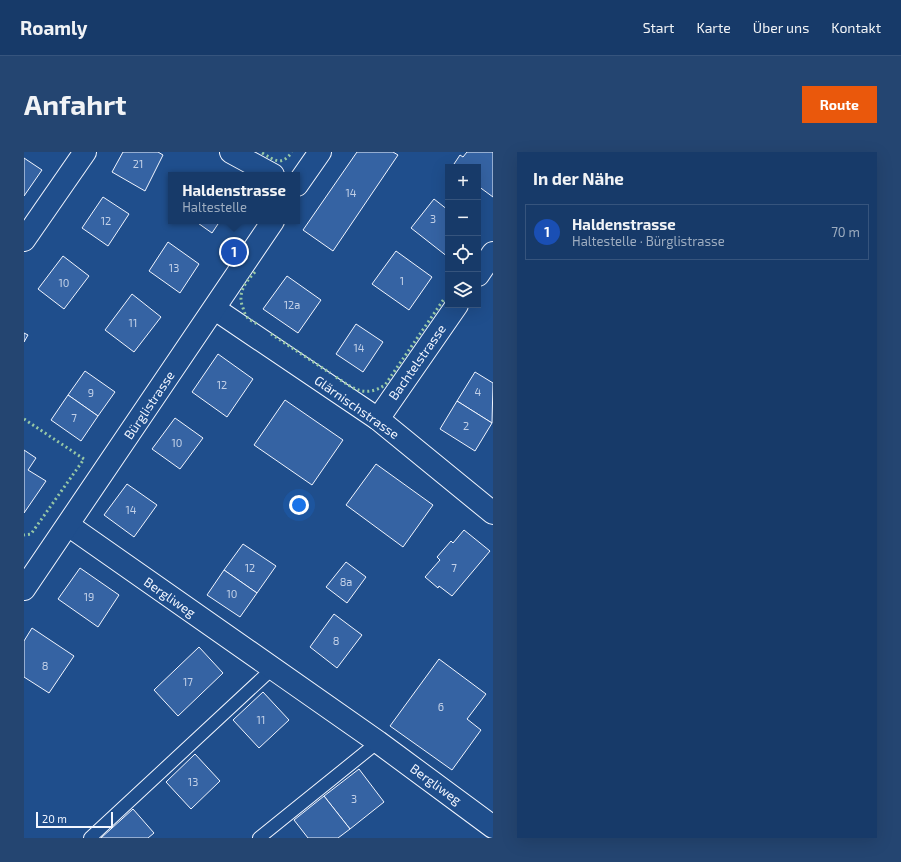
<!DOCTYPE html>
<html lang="de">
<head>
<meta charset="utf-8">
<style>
	body { margin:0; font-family:"Exo 2",sans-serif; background:#244571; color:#f1f3f6 }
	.controls { position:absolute; right:12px; top:12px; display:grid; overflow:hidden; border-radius:0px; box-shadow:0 4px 16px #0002 }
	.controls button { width:36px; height:36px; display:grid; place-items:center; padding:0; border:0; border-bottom:1px solid #36547d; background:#173a69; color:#f1f3f6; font:20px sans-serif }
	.scale { position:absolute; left:12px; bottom:10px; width:77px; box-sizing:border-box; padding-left:4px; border:2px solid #f2f6ff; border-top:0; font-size:11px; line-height:14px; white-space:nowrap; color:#f2f6ff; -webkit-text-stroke:3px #1f4e8c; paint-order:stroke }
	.you { position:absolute; left:275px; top:353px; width:14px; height:14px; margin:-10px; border:3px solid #fff; border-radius:50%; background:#1a73e8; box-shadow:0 0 0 6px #1a73e833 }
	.badge { display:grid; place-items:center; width:26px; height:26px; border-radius:50%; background:#ea580c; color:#fff; font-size:13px; font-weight:700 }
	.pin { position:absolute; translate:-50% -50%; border:2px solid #fff; box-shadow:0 1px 4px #0006 }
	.popup { position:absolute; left:144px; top:20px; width:132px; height:52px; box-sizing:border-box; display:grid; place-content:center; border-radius:0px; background:#173a69; filter:drop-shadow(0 1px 3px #0005); font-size:13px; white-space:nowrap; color:#9eadc0 }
	.popup b { font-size:15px; color:#f1f3f6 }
	.popup::after { content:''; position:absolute; left:50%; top:100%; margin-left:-8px; border:8px solid transparent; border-top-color:#173a69 }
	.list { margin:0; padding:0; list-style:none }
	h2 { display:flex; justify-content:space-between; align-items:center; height:52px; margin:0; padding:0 16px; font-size:17px }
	h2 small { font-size:13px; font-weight:400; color:#9eadc0 }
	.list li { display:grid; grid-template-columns:26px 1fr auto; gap:12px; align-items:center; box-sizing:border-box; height:56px; margin:0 8px 8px; padding:0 8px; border:1px solid #36547d; border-radius:0px }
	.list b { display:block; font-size:15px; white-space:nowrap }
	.list p { margin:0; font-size:13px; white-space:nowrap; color:#9eadc0 }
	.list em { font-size:13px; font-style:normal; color:#9eadc0 }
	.icon { flex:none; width:22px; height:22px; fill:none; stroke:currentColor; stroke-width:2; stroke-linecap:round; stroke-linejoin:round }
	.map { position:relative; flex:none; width:469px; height:686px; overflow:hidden; border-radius:0px }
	header { display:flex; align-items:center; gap:24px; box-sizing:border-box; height:56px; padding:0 20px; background:#173a69; border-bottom:1px solid #36547d }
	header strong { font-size:19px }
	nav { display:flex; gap:22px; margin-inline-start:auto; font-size:14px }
	.intro { display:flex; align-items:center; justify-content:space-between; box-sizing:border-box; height:96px; padding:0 24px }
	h1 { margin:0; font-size:28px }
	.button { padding:10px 18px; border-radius:0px; background:#ea580c; color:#fff; font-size:14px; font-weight:700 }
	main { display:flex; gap:24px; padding:0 24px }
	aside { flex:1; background:#173a69; border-radius:0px; box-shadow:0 4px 16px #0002 }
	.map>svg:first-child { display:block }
</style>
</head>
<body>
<header>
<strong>Roamly</strong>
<nav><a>Start</a><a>Karte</a><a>Über uns</a><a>Kontakt</a></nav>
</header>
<div class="intro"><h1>Anfahrt</h1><a class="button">Route</a></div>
<main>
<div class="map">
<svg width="469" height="686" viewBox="0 0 469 686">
	<rect width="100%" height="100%" fill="#1f4e8c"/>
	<g fill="#3563a3" stroke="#f2f6ff">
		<path d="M 99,0 L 134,0 L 139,3 L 121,39 L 88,20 Z"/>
		<path d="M 333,0 L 369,0 L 374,3 L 309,99 L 279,78 Z"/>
		<path d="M 443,0 L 469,0 L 469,45 L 454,34 L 454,15 L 428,15 L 436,3 L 439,5 Z"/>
		<path d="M 0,6 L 18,18 L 0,44 Z"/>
		<path d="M 79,45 L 105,62 L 84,94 L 58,76 Z"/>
		<path d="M 410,47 L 424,58 L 424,105 L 387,76 Z"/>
		<path d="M 171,69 L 196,69 L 188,81 Z"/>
		<path d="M 144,90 L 175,112 L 156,141 L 125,119 Z"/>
		<path d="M 372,99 L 408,125 L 385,158 L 348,132 Z"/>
		<path d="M 39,104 L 65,124 L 40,157 L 14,137 Z"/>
		<path d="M 263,124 L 297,148 L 274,181 L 239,157 Z"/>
		<path d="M 108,142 L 137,165 L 110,200 L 81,178 Z"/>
		<path d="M 332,172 L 359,190 L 339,220 L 312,202 Z"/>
		<path d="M 0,181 L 4,183 L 0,190 Z"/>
		<path d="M 194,202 L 229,227 L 203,265 L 168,240 Z"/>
		<path d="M 61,219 L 91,240 L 74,264 L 44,243 Z"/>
		<path d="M 451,220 L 469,231 L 468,271 L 433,249 Z"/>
		<path d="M 44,243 L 74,264 L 57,289 L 27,268 Z"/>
		<path d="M 261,248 L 319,288 L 288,333 L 230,293 Z"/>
		<path d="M 433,249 L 468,271 L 451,299 L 416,277 Z"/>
		<path d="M 151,266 L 179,286 L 156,317 L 128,297 Z"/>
		<path d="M 0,298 L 12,306 L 4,318 L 22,329 L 0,361 Z"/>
		<path d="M 352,312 L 409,353 L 379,395 L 322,353 Z"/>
		<path d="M 103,332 L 133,353 L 110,385 L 80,363 Z"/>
		<path d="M 440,378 L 466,399 L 428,444 L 415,434 L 414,436 L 401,425 L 416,408 L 413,405 L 427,389 L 429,391 Z"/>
		<path d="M 219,392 L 252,414 L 233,441 L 200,418 Z"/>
		<path d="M 322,410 L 342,425 L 323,451 L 302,435 Z"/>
		<path d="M 56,416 L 95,443 L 74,475 L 34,447 Z"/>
		<path d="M 200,418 L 233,441 L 216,465 L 183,443 Z"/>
		<path d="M 310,462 L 338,483 L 313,516 L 286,495 Z"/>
		<path d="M 8,476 L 50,504 L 25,541 L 0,525 L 0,489 Z"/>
		<path d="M 175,495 L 199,521 L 154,564 L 130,538 Z"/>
		<path d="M 415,507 L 462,542 L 443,567 L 457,578 L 428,618 L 366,574 Z"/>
		<path d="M 239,540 L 265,568 L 235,596 L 209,568 Z"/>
		<path d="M 171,602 L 196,629 L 167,657 L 142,630 Z"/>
		<path d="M 335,617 L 360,650 L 326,677 L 300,644 Z"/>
		<path d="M 300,644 L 326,677 L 314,686 L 284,686 L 270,668 Z"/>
		<path d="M 109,657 L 130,681 L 124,686 L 77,686 Z"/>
	</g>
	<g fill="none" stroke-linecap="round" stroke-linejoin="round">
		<g stroke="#f2f6ff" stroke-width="14">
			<g id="service">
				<path d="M 66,686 L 248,517"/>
				<path d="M 235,686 L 354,590"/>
			</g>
		</g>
		<g stroke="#f2f6ff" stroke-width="24">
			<g id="minor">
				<path d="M 207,0 L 249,23"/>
				<path d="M 273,33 L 296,0"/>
				<path d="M 0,88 L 61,0"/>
				<path d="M 454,123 L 469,101"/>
				<path d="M 191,157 L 354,267 L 469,361"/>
				<path d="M 354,267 L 433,153"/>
				<path d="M 44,373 L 354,590 L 469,675"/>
				<path d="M 0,437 C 82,314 167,192 249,69"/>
			</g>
		</g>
		<use href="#service" stroke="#1f4e8c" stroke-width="12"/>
		<use href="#minor" stroke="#1f4e8c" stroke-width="22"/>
		<g stroke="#97c8a6" stroke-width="3" stroke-dasharray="2 3" stroke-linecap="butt">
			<path d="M 238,1 C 251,8 257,15 268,0"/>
			<path d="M 231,120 C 221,131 213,141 219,156 C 220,159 221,163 223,165 C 225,168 230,170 233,172"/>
			<path d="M 247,182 L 306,221"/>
			<path d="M 312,225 C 330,237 341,246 361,233 L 420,147"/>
			<path d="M 0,267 L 60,307 L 7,382 L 0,383"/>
		</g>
	</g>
	<g text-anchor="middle" stroke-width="3" stroke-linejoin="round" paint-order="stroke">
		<g font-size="11" fill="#c3d1e8">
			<text x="114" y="16">21</text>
			<text x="327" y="45">14</text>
			<text x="409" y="71">3</text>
			<text x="82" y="73">12</text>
			<text x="150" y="120">13</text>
			<text x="378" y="133">1</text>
			<text x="40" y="135">10</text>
			<text x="268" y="157">12a</text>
			<text x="109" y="175">11</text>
			<text x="335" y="200">14</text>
			<text x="198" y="237">12</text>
			<text x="454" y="244">4</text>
			<text x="67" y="245">9</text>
			<text x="50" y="270">7</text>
			<text x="442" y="278">2</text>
			<text x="153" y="295">10</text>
			<text x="107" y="362">14</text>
			<text x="226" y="420">12</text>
			<text x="430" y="420">7</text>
			<text x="322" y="434">8a</text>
			<text x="208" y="446">10</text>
			<text x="65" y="449">19</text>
			<text x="312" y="493">8</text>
			<text x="21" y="518">8</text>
			<text x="164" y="534">17</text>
			<text x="417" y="559">6</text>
			<text x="237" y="572">11</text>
			<text x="169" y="634">13</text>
			<text x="330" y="651">3</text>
		</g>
		<g font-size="13" fill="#f2f6ff" stroke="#1f4e8c">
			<text transform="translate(393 210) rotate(-55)" y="5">Bachtelstrasse</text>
			<text transform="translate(125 253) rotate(-56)" y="5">Bürglistrasse</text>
			<text transform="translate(333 255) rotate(35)" y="5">Glärnischstrasse</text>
			<text transform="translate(146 445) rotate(35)" y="5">Bergliweg</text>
			<text transform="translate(412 632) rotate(36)" y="5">Bergliweg</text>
		</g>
	</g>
</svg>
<div class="controls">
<button>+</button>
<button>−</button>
<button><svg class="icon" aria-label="locate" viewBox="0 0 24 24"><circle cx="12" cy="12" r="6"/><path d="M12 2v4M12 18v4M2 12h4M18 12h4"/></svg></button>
<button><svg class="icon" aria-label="layers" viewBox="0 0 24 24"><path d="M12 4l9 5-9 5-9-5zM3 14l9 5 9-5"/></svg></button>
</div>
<div class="scale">20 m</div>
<div class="you"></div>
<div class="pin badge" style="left:210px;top:100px;background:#1a4fb4">1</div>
<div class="popup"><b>Haldenstrasse</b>Haltestelle</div>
</div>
<aside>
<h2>In der Nähe<small></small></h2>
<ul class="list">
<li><span class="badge" style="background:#1a4fb4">1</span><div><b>Haldenstrasse</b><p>Haltestelle · Bürglistrasse</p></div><em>70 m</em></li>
</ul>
</aside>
</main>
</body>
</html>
